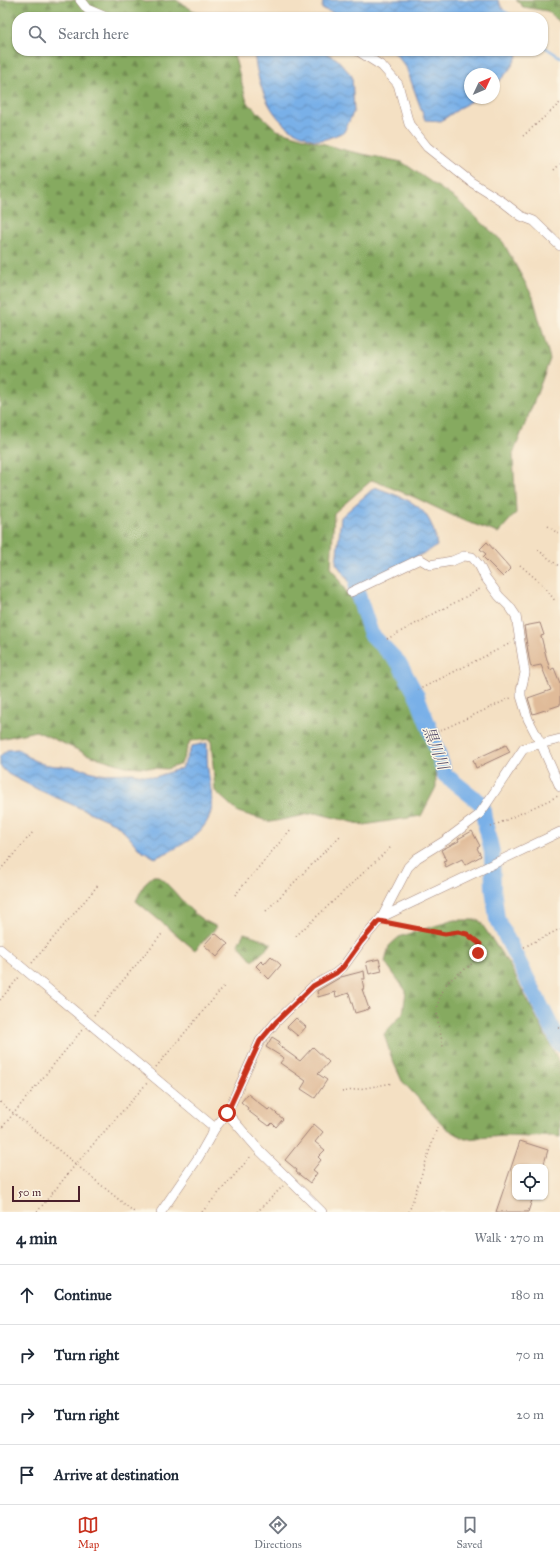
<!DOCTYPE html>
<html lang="en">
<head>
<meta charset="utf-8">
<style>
	body { margin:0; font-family:"IM FELL Great Primer","Noto Serif JP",serif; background:#f2f2f3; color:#1f2937 }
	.controls { position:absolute; right:12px; bottom:12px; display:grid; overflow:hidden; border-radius:8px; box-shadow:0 1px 3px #0004 }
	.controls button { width:36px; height:36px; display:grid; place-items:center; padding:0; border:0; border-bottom:1px solid #e0e1e3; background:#fff; color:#1f2937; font:20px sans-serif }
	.compass { position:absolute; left:464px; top:68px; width:36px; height:36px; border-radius:50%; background:#fff; box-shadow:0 1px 3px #0004; rotate:46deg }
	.scale { position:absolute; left:12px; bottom:10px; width:68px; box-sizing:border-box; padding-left:4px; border:2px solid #4a1f2b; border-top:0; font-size:11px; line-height:14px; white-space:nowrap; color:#4a1f2b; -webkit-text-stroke:3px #fcf5e5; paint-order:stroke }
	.stop { position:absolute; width:12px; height:12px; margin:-9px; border:3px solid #c8321e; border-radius:50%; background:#fff }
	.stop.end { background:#c8321e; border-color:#fff; box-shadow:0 1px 4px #0008 }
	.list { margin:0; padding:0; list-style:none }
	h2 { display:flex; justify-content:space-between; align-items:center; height:52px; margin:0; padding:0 16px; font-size:17px }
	h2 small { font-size:13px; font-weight:400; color:#747a83 }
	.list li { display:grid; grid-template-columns:26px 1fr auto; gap:12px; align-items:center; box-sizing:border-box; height:60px; padding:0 16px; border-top:1px solid #e0e1e3 }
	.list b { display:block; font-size:15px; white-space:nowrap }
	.list em { font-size:13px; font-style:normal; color:#747a83 }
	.icon { flex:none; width:22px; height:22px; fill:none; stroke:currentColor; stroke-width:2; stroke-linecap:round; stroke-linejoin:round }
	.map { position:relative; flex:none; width:560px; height:1212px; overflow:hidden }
	.search { position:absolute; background:#fff; box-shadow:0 1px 3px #0004; left:12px; right:12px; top:12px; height:44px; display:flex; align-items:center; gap:10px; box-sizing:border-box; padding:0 14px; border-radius:16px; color:#747a83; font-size:15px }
	.sheet { height:292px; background:#fff }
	nav { display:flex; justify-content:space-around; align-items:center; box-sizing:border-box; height:56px; border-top:1px solid #e0e1e3; background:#fff; font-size:11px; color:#747a83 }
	nav a { display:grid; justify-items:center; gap:2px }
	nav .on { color:#c8321e }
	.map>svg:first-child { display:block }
</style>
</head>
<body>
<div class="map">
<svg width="560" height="1212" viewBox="0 0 560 1212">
	<defs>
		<pattern id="forest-firs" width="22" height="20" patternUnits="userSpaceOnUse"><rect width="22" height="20" fill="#86aa60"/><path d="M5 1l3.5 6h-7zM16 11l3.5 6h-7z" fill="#708a4f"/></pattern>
		<pattern id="water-waves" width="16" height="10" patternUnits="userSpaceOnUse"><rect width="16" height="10" fill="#79b0e8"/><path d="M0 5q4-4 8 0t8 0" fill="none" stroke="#658fbc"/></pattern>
	</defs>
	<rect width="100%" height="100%" fill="#fcf5e5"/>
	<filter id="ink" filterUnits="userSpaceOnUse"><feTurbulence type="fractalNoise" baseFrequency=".025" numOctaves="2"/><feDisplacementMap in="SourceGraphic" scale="8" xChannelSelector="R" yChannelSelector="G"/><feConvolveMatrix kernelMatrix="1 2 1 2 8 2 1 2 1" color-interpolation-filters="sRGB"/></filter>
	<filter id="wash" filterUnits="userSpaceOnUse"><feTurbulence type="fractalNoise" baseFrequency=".012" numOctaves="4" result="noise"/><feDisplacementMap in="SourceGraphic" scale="16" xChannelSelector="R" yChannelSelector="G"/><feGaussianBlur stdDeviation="0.9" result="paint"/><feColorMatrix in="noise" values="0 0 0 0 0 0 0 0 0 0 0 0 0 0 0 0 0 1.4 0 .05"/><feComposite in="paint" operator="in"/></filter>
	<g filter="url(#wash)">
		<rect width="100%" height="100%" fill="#f4e0c3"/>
		<g fill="url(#forest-firs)" stroke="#686446">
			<path d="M 0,0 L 139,0 L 146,2 L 176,0 L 204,17 L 17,17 L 17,51 L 233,51 L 247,102 L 277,130 L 348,151 L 402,162 L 457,200 L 503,242 L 533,297 L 550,359 L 535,399 L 513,454 L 516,513 L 498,533 L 462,520 L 414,497 L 372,480 L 334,513 L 331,567 L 353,603 L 364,635 L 392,661 L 415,707 L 435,752 L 436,787 L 421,816 L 364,825 L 315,813 L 271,822 L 238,812 L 215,791 L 211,739 L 190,741 L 181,764 L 167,769 L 125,766 L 89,755 L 36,731 L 0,739 Z"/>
			<path d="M 516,0 L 560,0 L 560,22 L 547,11 L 523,7 Z"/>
			<path d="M 153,876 L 158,876 C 175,889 185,908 203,920 C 207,922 212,924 217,927 L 195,950 L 136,901 L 145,883 Z"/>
			<path d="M 454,920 L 479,920 L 510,966 L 560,1063 L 560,1137 L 552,1136 L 530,1137 L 504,1136 L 465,1139 L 446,1128 L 402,1081 L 392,1059 L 384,1034 L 403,1013 L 406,991 L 385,962 L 389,946 L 399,937 Z"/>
			<path d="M 244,933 C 254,936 263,939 272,944 L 253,961 L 238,944 Z"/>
		</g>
		<g fill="url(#water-waves)" stroke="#62688a">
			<path d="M 323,0 L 498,0 L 504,11 L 515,17 L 347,17 L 322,9 Z"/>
			<path d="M 254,51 L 323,51 L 337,59 L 352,76 L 354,111 L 344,132 C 336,135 324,141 317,140 C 313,140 309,138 305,136 C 270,125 257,84 254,51 Z"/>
			<path d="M 393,51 L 519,51 C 515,64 505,77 494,85 L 494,74 L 470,74 L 470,98 L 475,98 L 441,121 L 425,120 L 406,67 Z"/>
			<path d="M 375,487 C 410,501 431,504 437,546 L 355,590 L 336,563 L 341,517 Z"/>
			<path d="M 207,743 C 207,752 207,761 208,770 C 209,780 212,791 212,801 C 213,832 180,847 155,858 L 138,848 L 130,838 L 116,824 L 39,790 L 8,774 L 0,766 L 0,756 L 7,750 L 18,749 L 33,760 L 43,764 L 55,766 L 71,766 L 100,774 L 133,773 L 155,777 L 182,768 L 192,746 Z"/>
		</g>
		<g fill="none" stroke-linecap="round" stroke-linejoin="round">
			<g stroke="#79b0e8" stroke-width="2.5">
				<path d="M 502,10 L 515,17"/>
				<path d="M 543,46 L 560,57"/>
			</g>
			<path stroke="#79b0e8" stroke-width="16" d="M 360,573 L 358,575 L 356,589 L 371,634 L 399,663 L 417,696 L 432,735 L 445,775 L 482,804 L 484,818 L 492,852 L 493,888 L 497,919 L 560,1044"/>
		</g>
		<g id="blocks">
			<g fill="#e0bb99">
				<path d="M 487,542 L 511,569 L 503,577 L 483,557 L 486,554 L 480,549 Z"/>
				<path d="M 540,623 L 544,635 L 541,636 L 546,656 L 550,670 L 554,668 L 560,683 L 560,705 L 533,714 L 528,698 L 551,690 L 541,665 L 531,667 L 529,658 L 524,626 Z"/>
				<path d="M 506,745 L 510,752 L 476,768 L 473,760 Z"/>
				<path d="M 472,831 L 480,846 L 477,848 L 481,856 L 465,865 L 462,859 L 446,867 L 443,861 L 446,860 L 441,850 L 459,841 L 458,839 Z"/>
				<path d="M 215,933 L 228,944 L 217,957 L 204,945 Z"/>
				<path d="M 271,956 L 281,965 L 269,979 L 256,966 L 261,961 L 264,964 Z"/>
				<path d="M 379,959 L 382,971 L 369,974 L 366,962 Z"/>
				<path d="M 364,971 L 365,979 L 362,979 L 364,989 L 362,989 L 369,1009 L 355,1013 L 349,993 L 336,997 L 335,992 L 318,997 L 317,991 L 341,977 Z"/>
				<path d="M 296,1018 L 306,1027 L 298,1036 L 287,1027 Z"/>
				<path d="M 272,1037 L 280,1042 L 278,1045 L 300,1061 L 313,1047 L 329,1062 L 318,1074 L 327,1080 L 315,1098 L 301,1089 L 306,1081 L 280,1063 L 284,1058 L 266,1047 Z"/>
				<path d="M 248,1094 L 268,1110 L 270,1108 L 283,1119 L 276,1127 L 272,1123 L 269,1126 L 264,1122 L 264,1123 L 247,1110 L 248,1108 L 241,1102 Z"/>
				<path d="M 314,1124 L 323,1132 L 315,1142 L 325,1150 L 318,1157 L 321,1160 L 313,1170 L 317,1173 L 310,1183 L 296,1172 L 297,1170 L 285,1160 Z"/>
				<path d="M 520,1141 L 548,1150 L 543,1167 L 515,1167 L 515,1197 L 533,1197 L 528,1212 L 496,1212 Z"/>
			</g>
		</g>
	</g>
	<g filter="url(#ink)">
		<use href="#blocks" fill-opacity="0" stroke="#9f8077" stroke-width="1"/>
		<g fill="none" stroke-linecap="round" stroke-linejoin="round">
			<g stroke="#9f8077" stroke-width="10">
				<g id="street">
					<path d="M 80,0 L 87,9 L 106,17"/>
					<path d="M 358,51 L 382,66 L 398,84 L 409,124 L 427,147 L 471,182 L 503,202 L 521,216 L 534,221 L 560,246"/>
					<path d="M 351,592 L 420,559 L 430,565 L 452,561 L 464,556 L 472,557 L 479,565 L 485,577 L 499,596 L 510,607 L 516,616 L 525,673 L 521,690 L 521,696 L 528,719 L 541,744 L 560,787"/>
					<path d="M 382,917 L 560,832"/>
					<path d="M 0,949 L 215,1128"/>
					<path d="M 227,1113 L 258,1149 L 322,1212"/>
					<path d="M 161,1212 L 198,1158 L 215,1128 L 227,1113 L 260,1041 L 276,1022 L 313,986 L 336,973 L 343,967 L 361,942 L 382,917 L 408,867 L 417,858 L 446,840 L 479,815 L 524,748 L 560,739"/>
				</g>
			</g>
			<g stroke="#9f8077" stroke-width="1.5" stroke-dasharray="1 3" stroke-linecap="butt">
				<path d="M 523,136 L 560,103"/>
				<path d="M 554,170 L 560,164"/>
				<path d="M 548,526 L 560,535"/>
				<path d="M 538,550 L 560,567"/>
				<path d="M 520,565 L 543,585 L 556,602"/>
				<path d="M 387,639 L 480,589"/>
				<path d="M 418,690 L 511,643"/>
				<path d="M 437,732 L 513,697"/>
				<path d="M 491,827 L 558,796"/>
				<path d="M 0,870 L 34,831"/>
				<path d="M 235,895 L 292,828"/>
				<path d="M 266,911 L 341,835"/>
				<path d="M 391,924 L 445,933 L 459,932 L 467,934 L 480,944 C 483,962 460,971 449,981 C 445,985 441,994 439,1000 C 434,1016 441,1032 443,1047"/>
				<path d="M 296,936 L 392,846"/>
				<path d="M 524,947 L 560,929"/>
				<path d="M 32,963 L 99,884"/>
				<path d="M 0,1000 L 20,976"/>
				<path d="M 94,1015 L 162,934"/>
				<path d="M 559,1028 L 560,1028"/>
				<path d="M 156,1067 L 225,985"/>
				<path d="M 342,1092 L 393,1083"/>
				<path d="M 0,1102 L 134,1212"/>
				<path d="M 0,1130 L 83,1029"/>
				<path d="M 37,1212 L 76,1164 L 148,1082"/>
				<path d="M 202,1212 L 252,1155"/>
				<path d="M 257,1212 L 283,1186"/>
				<path d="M 409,1212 L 437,1128"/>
			</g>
			<use href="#street" stroke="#fff" stroke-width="9"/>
		</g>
	</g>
	<g fill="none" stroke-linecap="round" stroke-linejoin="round" filter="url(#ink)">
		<path stroke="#c8321e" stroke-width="5" d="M 227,1113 L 260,1041 L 276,1022 L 313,986 L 336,973 L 343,967 L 361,942 L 379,921 L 445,934 L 458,932 L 467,934 L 480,944 L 478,953"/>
	</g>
	<g text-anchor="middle" stroke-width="3" stroke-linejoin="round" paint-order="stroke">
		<g font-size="15" font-style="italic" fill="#5a526d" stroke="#fcf5e5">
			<text transform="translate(436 748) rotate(69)" y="5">黒川川</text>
		</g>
	</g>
</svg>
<div class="controls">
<button><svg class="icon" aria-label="locate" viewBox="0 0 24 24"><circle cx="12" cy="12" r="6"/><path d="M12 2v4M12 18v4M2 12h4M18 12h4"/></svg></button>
</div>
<svg class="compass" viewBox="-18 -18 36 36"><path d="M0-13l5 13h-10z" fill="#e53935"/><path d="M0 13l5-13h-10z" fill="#747a83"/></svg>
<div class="scale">50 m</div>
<div class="stop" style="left:227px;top:1113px"></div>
<div class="stop end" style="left:478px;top:953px"></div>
<div class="search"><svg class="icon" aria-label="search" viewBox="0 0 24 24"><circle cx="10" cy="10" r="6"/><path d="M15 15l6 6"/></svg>Search here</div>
</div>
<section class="sheet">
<h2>4 min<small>Walk · 270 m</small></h2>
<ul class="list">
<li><svg class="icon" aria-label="ahead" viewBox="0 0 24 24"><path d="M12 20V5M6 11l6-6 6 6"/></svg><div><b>Continue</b></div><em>180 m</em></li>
<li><svg class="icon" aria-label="right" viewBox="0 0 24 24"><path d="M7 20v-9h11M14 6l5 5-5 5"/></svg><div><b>Turn right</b></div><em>70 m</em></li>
<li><svg class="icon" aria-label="right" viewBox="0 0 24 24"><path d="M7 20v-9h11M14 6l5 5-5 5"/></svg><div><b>Turn right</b></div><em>20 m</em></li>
<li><svg class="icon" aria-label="arrive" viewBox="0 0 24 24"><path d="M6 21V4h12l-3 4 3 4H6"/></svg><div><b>Arrive at destination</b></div></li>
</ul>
</section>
<nav>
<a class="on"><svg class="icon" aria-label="map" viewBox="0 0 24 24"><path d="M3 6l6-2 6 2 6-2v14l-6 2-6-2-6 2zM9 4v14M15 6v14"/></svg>Map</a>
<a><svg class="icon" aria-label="directions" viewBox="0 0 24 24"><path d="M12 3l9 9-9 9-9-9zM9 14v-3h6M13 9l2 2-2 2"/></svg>Directions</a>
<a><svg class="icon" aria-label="saved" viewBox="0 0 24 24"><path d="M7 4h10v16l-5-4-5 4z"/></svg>Saved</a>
</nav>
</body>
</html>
